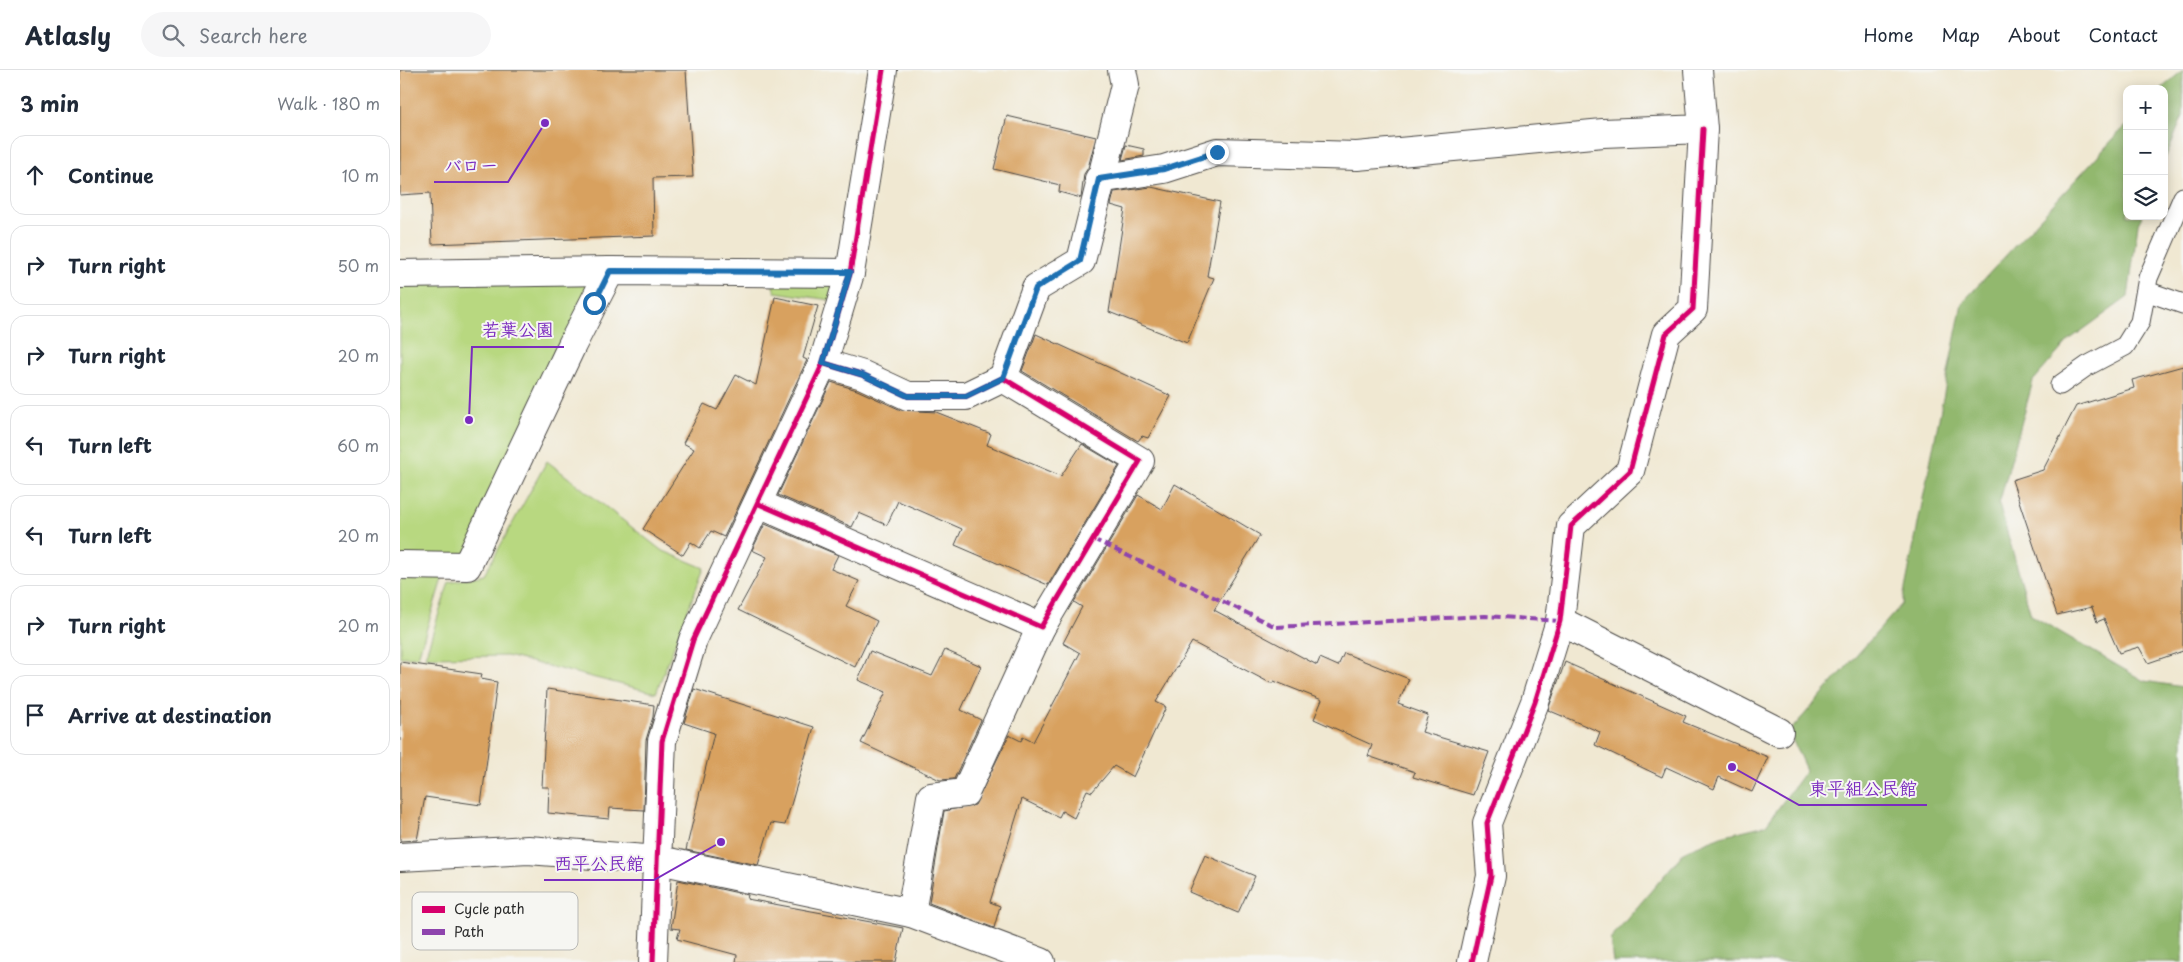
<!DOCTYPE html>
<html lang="en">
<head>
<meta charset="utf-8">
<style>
	body { margin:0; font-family:"Playpen Sans","Klee One",sans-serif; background:#f6f6f7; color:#1f2937 }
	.controls { position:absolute; right:15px; top:15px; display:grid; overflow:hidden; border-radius:10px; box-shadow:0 2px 12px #0003 }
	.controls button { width:45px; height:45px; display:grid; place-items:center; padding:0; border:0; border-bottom:1px solid #e0e1e3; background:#fff; color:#1f2937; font:25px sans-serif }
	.stop { position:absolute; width:15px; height:15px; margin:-11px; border:4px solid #1f6fb2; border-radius:50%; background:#fff }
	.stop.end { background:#1f6fb2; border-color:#fff; box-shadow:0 1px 5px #0008 }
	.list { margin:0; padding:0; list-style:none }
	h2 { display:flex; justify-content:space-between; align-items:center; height:65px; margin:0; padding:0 20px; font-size:21px }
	h2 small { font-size:16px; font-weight:400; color:#747a83 }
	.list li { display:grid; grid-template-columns:32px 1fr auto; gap:15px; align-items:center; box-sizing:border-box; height:80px; margin:0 10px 10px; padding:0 10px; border:1px solid #e0e1e3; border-radius:15px }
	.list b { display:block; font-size:19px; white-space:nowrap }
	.list em { font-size:16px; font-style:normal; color:#747a83 }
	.icon { flex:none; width:28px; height:28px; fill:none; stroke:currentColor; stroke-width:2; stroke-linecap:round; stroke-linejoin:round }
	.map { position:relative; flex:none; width:1783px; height:892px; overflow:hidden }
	header { display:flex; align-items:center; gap:30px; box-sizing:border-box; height:70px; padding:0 25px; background:#fff; border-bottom:1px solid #e0e1e3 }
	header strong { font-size:24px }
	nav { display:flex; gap:28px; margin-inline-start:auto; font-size:18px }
	.search { width:350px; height:45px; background:#f6f6f7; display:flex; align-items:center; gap:12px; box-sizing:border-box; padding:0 18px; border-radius:28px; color:#747a83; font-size:19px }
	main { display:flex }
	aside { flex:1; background:#fff }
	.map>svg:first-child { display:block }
</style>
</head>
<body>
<header>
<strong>Atlasly</strong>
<div class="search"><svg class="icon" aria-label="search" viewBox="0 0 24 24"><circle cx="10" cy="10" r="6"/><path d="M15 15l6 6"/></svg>Search here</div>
<nav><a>Home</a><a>Map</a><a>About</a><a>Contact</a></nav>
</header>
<main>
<aside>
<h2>3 min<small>Walk · 180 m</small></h2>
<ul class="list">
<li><svg class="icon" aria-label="ahead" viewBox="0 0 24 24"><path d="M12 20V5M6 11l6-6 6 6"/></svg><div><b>Continue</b></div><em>10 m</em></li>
<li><svg class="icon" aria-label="right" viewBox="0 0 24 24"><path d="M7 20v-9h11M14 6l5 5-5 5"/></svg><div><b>Turn right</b></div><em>50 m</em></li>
<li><svg class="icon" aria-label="right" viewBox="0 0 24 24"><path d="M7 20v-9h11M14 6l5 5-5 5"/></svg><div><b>Turn right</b></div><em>20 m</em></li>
<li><svg class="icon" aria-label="left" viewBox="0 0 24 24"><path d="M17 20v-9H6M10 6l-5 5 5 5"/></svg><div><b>Turn left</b></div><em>60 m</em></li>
<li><svg class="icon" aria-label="left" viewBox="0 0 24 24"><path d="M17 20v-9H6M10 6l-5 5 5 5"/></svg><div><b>Turn left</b></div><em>20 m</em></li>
<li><svg class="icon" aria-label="right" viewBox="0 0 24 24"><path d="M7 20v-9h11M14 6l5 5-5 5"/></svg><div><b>Turn right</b></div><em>20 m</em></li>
<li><svg class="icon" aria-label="arrive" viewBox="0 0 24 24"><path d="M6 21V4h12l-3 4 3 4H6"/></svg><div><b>Arrive at destination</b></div></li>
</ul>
</aside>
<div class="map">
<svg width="1783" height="892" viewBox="0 0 1783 892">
	<rect width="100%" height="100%" fill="#f6f6f2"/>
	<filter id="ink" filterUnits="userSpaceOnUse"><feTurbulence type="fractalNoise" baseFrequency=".02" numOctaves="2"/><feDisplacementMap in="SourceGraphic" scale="10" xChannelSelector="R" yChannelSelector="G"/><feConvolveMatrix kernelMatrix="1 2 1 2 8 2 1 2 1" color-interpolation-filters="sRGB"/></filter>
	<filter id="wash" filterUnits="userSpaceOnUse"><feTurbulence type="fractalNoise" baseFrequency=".0096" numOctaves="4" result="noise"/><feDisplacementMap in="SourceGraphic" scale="20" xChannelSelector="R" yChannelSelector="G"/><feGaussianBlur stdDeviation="1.12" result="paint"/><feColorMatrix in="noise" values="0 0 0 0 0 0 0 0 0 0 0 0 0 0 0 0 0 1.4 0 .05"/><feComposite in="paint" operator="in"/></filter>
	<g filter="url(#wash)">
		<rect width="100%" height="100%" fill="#f0e8d2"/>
		<g fill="#b8d880" stroke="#728256">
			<path d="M 210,201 L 67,496 L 46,496 L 18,587 L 0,587 L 0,204 Z"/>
			<path d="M 368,202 L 450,203 L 437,231 L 375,222 Z"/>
			<path d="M 147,391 L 261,480 L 304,498 L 256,623 L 107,586 L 25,587 L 49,512 L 84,505 Z"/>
		</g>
		<g fill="#92b86e" stroke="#5e724c">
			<path d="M 1783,0 L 1783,46 L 1764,91 L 1764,19 L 1761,19 Z"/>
			<path d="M 1727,54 L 1727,146 L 1742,146 L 1738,154 L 1728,227 L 1669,270 L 1633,311 L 1599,434 L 1631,545 L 1744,611 L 1783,617 L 1783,892 L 1213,892 L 1210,869 L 1285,781 L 1321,766 L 1366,755 L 1406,700 L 1389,662 L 1502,534 L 1562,233 Z"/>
		</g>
		<g id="blocks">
			<g fill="#d8a15f">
				<path d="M 0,0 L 286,0 L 293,107 L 253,108 L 254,166 L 32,174 L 30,123 L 0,125 Z"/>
				<path d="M 607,46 L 696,67 L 688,98 L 684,104 L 681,128 L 659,122 L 660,115 L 594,99 Z"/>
				<path d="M 726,75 L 744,79 L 744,86 L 722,90 Z"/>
				<path d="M 751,117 L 820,132 L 807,206 L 814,208 L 787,273 L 709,242 L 725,139 L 711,135 L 714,122 Z"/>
				<path d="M 375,227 L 418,236 L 403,288 L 407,290 L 324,467 L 311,461 L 300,478 L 291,472 L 283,485 L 243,459 L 294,379 L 283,373 L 304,334 L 317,340 L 336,305 L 356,315 Z"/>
				<path d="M 636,264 L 771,326 L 748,368 L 742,366 L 738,371 L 622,301 Z"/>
				<path d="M 1783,296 L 1783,581 L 1748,593 L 1739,577 L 1719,583 L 1704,549 L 1697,552 L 1692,537 L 1657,545 L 1612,410 L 1643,400 L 1676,336 L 1734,318 L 1732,310 Z"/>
				<path d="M 431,312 L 457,320 L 501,340 L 536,342 L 591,364 L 587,375 L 661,406 L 682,374 L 719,396 L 648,515 L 555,475 L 562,459 L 498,431 L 487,455 L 459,443 L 452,457 L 378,425 Z"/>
				<path d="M 775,414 L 860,465 L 814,540 L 917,595 L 920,588 L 938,596 L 944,583 L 1009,609 L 998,634 L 1028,645 L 1022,662 L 1089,682 L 1073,725 L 1013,707 L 1015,702 L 968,686 L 972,675 L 914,649 L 922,630 L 874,611 L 872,614 L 792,572 L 756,632 L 766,637 L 733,707 L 714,696 L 692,722 L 687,720 L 674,748 L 662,741 L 659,747 L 622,729 L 590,832 L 600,836 L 594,858 L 529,833 L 544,741 L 575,735 L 609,665 L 621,671 L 623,667 L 633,672 L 680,583 L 663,573 L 682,537 L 674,532 L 738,425 L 762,439 Z"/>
				<path d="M 365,454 L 438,485 L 431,499 L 459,511 L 446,536 L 477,551 L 455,597 L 338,540 L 367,487 L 352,480 Z"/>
				<path d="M 545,580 L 581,596 L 561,640 L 581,650 L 554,709 L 540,710 L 461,673 L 486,622 L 458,610 L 470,581 L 532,606 Z"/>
				<path d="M 0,592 L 82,604 L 81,609 L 97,612 L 81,735 L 25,727 L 17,770 L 0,771 Z"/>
				<path d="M 1165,592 L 1286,646 L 1283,652 L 1368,687 L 1352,722 L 1319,707 L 1314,719 L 1266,697 L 1262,707 L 1195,675 L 1200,662 L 1148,640 Z"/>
				<path d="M 147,619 L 254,635 L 253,647 L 246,670 L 244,740 L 210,738 L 209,749 L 148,743 L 149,717 L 142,717 Z"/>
				<path d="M 294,619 L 414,657 L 385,755 L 371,753 L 358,795 L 286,780 L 314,663 L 284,653 Z"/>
				<path d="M 805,785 L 855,806 L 838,843 L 789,822 Z"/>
				<path d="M 278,810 L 348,825 L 347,829 L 503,858 L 496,892 L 336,892 L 337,885 L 277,869 L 280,859 L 271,858 Z"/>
			</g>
		</g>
	</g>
	<g filter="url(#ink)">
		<use href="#blocks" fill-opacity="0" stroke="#494744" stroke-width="1"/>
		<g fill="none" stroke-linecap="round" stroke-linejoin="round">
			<g stroke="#494744" stroke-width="21">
				<g id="service">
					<path d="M 1746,221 L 1783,234"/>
					<path d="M 1660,315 L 1687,296 L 1725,276 L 1740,252 L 1748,208 L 1783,127"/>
				</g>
			</g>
			<g stroke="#494744" stroke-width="30">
				<g id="minor">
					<path d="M 699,109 L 764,99 L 817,82 L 957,86 L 1203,63 L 1303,59 L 1298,0"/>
					<path d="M 0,204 L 210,201"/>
					<path d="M 603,308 L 636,218 L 681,191 L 725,15 L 722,0"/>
					<path d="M 359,434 L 641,557 L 740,391 L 603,308 L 566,326 L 508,326 L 463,305 L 423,293"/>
					<path d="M 1160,551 L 1379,662"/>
					<path d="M 0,787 L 128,780 L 259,790 L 511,843 L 641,892"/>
					<path d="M 511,843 L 531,727 L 565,723 L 641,557"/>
					<path d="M 253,892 L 262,671 L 293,570 L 423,293 L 450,203 L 483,0"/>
					<path d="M 1072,892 L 1091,806 L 1087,753 L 1135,632 L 1160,551 L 1171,456 L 1230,401 L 1266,264 L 1293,239 L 1303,59"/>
				</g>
			</g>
			<g stroke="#494744" stroke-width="30">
				<path id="tertiary" d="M 0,495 L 67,496 L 172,275 L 210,201 L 450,203"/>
			</g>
			<use href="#service" stroke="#fff" stroke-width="19"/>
			<use href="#minor" stroke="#fff" stroke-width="28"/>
			<use href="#tertiary" stroke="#fff" stroke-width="28"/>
			<path stroke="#8e44ad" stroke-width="4" stroke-dasharray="8 4" stroke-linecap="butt" d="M 693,469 L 876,557 L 1085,546 L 1160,551"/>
			<g stroke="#f6f6f2" stroke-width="8">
				<g id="cycleway">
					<path d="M 359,434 L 641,557 L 740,391 L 603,308 L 566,326 L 508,326 L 463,305 L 423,293"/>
					<path d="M 253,892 L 262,671 L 293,570 L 423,293 L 450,203 L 483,0"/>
					<path d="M 1072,892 L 1091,806 L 1087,753 L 1135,632 L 1160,551 L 1171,456 L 1230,401 L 1266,264 L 1293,239 L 1303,59"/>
				</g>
			</g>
			<use href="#cycleway" stroke="#d6006c" stroke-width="5"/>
		</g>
	</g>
	<g fill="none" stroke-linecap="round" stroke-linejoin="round" filter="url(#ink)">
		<path stroke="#1f6fb2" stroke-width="6" d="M 194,233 L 210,201 L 450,202 L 423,293 L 463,305 L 508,326 L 566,326 L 603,308 L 636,218 L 680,191 L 699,109 L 764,99 L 817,82"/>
	</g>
	<rect x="12" y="822" width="166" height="58" rx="8" fill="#f6f6f2" stroke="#b9b9b6" stroke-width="1"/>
	<rect x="22" y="836" width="23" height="7" fill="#d6006c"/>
	<rect x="22" y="859" width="23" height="6" fill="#8e44ad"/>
	<g font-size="14" fill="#2b2b2b">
		<text x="54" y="844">Cycle path</text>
		<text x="54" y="867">Path</text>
	</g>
	<path fill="none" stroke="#7b2cbf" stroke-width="2" d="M145 53L108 112H34M69 350L72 277H164M1332 697L1399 735H1527M321 772L254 810H144"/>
	<g fill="#7b2cbf" stroke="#f6f6f2" stroke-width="2">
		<circle cx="145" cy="53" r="5"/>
		<circle cx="69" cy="350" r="5"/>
		<circle cx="1332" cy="697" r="5"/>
		<circle cx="321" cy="772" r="5"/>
	</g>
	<g font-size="18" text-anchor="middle" font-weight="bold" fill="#7b2cbf" stroke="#f6f6f2" stroke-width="4" stroke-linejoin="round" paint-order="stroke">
		<text x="71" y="102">バロー</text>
		<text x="118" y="266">若葉公園</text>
		<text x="1463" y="725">東平組公民館</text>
		<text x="199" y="800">西平公民館</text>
	</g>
</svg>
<div class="controls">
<button>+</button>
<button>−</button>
<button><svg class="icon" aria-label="layers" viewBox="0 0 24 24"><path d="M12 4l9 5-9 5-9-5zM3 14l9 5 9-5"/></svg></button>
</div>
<div class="stop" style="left:194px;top:233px"></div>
<div class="stop end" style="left:817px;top:82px"></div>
</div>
</main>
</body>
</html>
